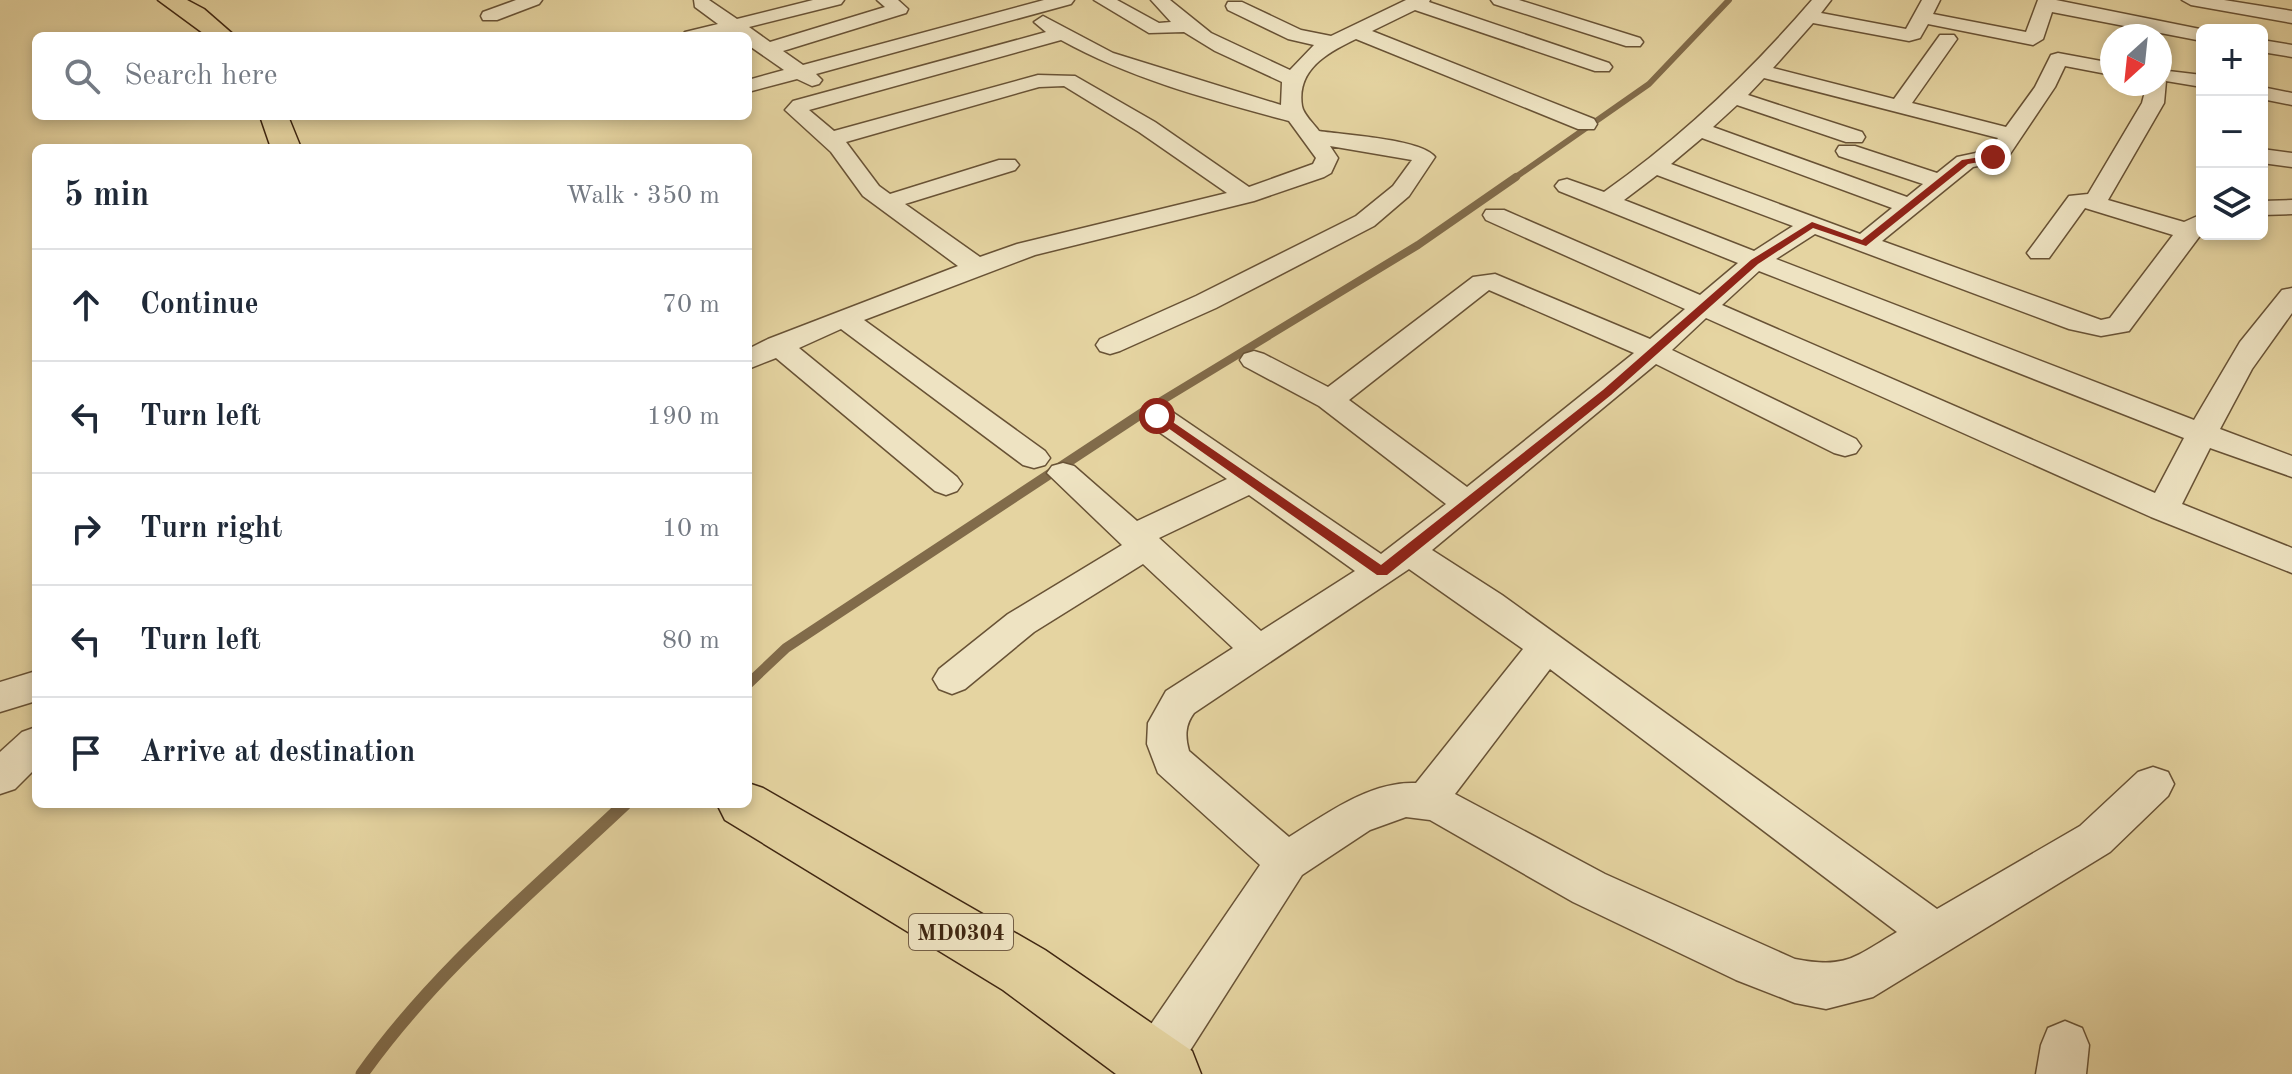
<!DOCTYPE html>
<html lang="en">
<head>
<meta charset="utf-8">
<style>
	body { margin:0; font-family:"Old Standard TT",serif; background:#f2f2f3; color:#1f2937 }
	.controls { position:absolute; right:24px; top:24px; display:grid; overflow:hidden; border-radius:12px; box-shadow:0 4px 12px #0003 }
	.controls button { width:72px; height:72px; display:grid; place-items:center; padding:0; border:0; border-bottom:2px solid #e0e1e3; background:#fff; color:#1f2937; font:40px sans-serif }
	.compass { position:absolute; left:2100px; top:24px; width:72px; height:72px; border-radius:50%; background:#fff; box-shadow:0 4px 12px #0003; rotate:207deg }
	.stop { position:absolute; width:24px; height:24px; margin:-18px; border:6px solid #8f2418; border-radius:50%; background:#fff }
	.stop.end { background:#8f2418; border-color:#fff; box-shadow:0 2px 8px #0008 }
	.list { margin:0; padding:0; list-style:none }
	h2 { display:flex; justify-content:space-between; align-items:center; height:104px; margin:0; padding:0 32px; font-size:34px }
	h2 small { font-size:26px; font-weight:400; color:#747a83 }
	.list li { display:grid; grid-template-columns:52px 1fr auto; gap:24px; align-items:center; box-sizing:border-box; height:112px; padding:0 32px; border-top:2px solid #e0e1e3 }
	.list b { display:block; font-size:30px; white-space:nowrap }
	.list em { font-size:26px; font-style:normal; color:#747a83 }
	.icon { flex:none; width:44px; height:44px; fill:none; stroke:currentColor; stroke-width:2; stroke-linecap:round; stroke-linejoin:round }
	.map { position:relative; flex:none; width:2292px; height:1074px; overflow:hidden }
	.search { position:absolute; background:#fff; box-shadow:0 4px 12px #0003; left:32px; top:32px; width:720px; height:88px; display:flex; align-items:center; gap:20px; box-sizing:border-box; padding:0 28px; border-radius:12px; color:#747a83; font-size:30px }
	.panel { position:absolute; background:#fff; box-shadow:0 4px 12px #0003; left:32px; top:144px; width:720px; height:664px; border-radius:12px }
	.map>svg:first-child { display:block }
</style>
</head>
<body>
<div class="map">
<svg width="2292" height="1074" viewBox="0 0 2292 1074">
	<rect width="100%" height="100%" fill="#e5d4a1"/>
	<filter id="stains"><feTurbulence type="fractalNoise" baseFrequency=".0025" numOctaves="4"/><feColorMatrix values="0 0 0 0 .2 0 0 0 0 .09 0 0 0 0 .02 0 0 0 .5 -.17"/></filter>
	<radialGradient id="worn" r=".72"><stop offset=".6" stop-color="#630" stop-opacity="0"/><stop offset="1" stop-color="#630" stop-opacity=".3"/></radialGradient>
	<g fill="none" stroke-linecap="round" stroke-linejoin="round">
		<path stroke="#816b4a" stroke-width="6" d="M 1513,179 L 1649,84 L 1729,0"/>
		<path stroke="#816b4a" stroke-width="8" d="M 1153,406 L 1418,245 L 1516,177"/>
		<path stroke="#816b4a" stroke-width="10" d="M 748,684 L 786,648 L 1156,404"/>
		<path stroke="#816b4a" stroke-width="13" d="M 362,1074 C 436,970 533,891 625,804"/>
		<g stroke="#685235" stroke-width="3">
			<g id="minor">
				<path d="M 516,0 L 542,0 L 539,4 L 497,20 L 483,20 L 481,16 L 483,12 Z"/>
				<path d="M 694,0 L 709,0 L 737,19 L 813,0 L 844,0 L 841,4 L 749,27 L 770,42 L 885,7 L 877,0 L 898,0 L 908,9 L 906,13 L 783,51 L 803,65 L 1044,0 L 1074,0 L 1071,4 L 816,74 L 822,80 L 819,84 L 812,86 L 797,79 L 748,92 L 748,80 L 784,70 L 748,45 L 748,36 L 736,36 L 730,32 L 715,36 L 682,36 L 685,32 L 718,24 L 695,7 Z"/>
				<path d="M 1094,0 L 1117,0 L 1159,23 L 1171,22 L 1151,0 L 1170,0 L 1211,33 L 1290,70 L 1314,45 L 1288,39 L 1228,10 L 1226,6 L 1228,2 L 1242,2 L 1301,30 L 1331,36 L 1406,0 L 1430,0 L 1429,2 L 1609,63 L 1612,67 L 1609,71 L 1595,71 L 1415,10 L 1372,31 L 1594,119 L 1597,124 L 1594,129 L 1578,129 L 1356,39 C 1329,52 1296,69 1302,106 C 1303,114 1314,124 1319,131 C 1344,135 1422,139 1435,157 L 1409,196 L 1374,226 L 1216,308 L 1120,351 L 1110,354 L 1100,351 L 1096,345 L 1100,339 L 1196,296 L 1356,216 L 1393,186 L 1412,160 L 1330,146 L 1338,158 L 1331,173 L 1324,177 L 1254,201 L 1035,255 L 864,320 L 1045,451 L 1050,458 L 1045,465 L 1034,468 L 1023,465 L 841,329 L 799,348 L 957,477 L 962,484 L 957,491 L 946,495 L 935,491 L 776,358 L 748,369 L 748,349 L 768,339 L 958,266 L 863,196 L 831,152 L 785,110 L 793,101 L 1046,32 L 1034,22 L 1043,16 L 1113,53 L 1281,105 L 1282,82 L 1215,51 L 1184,32 L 1149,33 ZM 1061,40 C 1131,79 1211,100 1289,121 L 1316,158 L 1313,164 L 1249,187 L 1155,122 L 1075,76 L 1038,75 L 834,131 L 809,110 ZM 1064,86 L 1139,132 L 1227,193 L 1017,244 L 980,257 L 905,204 L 1015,170 L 1019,165 L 1015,160 L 999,160 L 890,194 L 879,186 L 846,142 L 1039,87 Z"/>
				<path d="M 1491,0 L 1519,0 L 1640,38 L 1643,42 L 1640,46 L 1626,46 L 1494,4 Z"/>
				<path d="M 1812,0 L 1831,0 L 1821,13 L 1906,29 L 1922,0 L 1940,0 L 1933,14 L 2026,32 L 2038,0 L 2056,0 L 2205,30 L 2202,30 L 2202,41 L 2052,12 L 2043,39 L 2033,45 L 1928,24 L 1920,38 L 1909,41 L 1813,23 L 1773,68 L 1894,99 L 1940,35 L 1954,35 L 1957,39 L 1912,103 L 2006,127 L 2035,87 L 2051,55 L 2058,53 L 2112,63 L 2112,75 L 2065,66 L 2055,87 L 2006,160 L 1973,167 L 1882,241 L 2101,320 L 2110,318 L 2173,235 L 2085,208 L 2049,258 L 2031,258 L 2027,253 L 2069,196 L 2088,194 L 2142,103 L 2147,84 L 2160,84 L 2160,70 L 2202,75 L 2202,87 L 2166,81 L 2164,103 L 2108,200 L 2184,222 L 2202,214 L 2202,233 L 2129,331 L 2101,336 L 2069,329 L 1815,234 L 1776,259 L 2194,420 L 2240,342 L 2282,290 L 2292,288 L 2292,313 L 2252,369 L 2220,429 L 2292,456 L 2292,477 L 2210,448 L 2182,504 L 2292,548 L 2292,573 L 2151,517 L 1706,318 L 1672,350 L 1856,439 L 1861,446 L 1856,453 L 1845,456 L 1834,453 L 1656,364 L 1432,550 L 1502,595 L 1937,909 L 2080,826 L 2138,772 L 2153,767 L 2168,772 L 2174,784 L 2168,796 L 2110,852 L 1873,997 L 1826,1009 L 1795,1003 L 1736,980 L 1573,902 L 1430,820 L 1406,817 L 1370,830 L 1302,875 L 1175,1074 L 1133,1074 L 1128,1063 L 1136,1046 L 1260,865 L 1158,773 L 1147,744 L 1148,723 L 1166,691 L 1233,648 L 1143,564 L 1034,632 L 965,689 L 952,694 L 939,689 L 933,679 L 939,669 L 1008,614 L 1122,545 L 1047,473 L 1052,466 L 1063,463 L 1074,466 L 1137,521 L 1227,479 L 1146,423 L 1142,416 L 1146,409 L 1157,407 L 1168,409 L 1381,554 L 1446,504 L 1319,406 L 1244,366 L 1240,360 L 1244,354 L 1254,351 L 1264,354 L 1328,387 L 1473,277 L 1495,274 L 1650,339 L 1685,309 L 1486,220 L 1483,215 L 1486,210 L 1504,210 L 1700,295 L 1738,263 L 1559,191 L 1555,186 L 1559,181 L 1567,179 L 1604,192 C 1682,137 1750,72 1812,0 ZM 1764,78 L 1998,138 L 1990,150 L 1957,157 L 1937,173 L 1855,146 L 1839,146 L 1836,151 L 1839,156 L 1923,184 L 1907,197 L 1713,127 L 1737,105 L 1846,142 L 1862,142 L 1865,137 L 1862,132 L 1748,95 ZM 1702,138 L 1892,208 L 1860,234 L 1671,164 ZM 1657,175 L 1793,226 L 1754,251 L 1624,200 ZM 1759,271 L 2184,438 L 2155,493 L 1722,305 ZM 1489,290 L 1634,353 L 1467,487 L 1349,400 ZM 1249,495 L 1355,571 L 1261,631 L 1159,538 ZM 1409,569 L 1523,649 L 1416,783 C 1370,781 1326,814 1289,837 L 1189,751 C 1185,737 1185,725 1194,713 ZM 1550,669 L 1897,932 C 1854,957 1847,969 1795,959 L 1605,874 L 1455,794 Z"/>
				<path d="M 2182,0 L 2224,0 L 2292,11 L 2292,23 L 2191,5 Z"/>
				<path d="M 2262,40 L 2292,45 L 2292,57 L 2262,52 Z"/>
				<path d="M 2262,87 L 2292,93 L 2292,105 L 2262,99 Z"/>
				<path d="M 2262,149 L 2292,153 L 2292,167 L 2262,163 Z"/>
				<path d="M 2292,200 L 2292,214 L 2262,215 L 2262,201 Z"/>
				<path d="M 36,671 L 36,701 L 0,712 L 0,682 Z"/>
				<path d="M 36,727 L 36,768 L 15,789 L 0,794 L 0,752 L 22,732 Z"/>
				<path d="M 2065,1021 L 2082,1028 L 2089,1045 L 2086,1074 L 2036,1074 L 2041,1045 L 2048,1028 Z"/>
			</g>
		</g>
		<g stroke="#3f2611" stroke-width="3">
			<g id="major">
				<path d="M 158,0 L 187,0 L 204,9 L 235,36 L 207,36 Z"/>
				<path d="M 260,116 L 288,116 L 301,148 L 271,148 Z"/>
				<path d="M 748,783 L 763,788 L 1045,950 L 1192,1051 L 1201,1074 L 1116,1074 L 1003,990 L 725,820 L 717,804 L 748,804 Z"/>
			</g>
		</g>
		<use href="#minor" fill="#eee3c2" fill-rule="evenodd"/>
		<use href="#major" fill="#e5d4a1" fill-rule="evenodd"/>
	</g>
	<path fill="#8f2418" d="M 1993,155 L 1996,159 L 1968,164 L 1866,246 L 1813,228 L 1758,264 L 1611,395 L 1387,575 L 1377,575 L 1151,416 L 1161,414 L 1381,565 L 1603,390 L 1751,260 L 1812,222 L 1862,240 L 1962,160 Z"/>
	<g text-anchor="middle" stroke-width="6" stroke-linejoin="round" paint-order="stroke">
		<rect fill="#eee3c2" stroke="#745f46" stroke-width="2" x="909" y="914" width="104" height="36" rx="6"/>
		<g font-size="22" font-weight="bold" fill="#3f2611">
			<text x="961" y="940">MD0304</text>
		</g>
	</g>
	<rect width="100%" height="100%" filter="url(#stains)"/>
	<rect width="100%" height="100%" fill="url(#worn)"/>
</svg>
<div class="controls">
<button>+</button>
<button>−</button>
<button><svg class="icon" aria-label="layers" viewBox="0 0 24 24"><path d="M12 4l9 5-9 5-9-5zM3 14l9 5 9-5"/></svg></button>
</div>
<svg class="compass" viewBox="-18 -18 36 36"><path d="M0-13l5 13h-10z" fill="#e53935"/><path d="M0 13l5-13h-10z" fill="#747a83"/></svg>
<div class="stop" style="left:1157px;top:416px"></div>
<div class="stop end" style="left:1993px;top:157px"></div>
<div class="search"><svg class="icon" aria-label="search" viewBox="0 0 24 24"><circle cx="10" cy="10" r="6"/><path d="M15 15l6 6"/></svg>Search here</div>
<section class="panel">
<h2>5 min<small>Walk · 350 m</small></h2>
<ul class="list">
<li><svg class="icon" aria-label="ahead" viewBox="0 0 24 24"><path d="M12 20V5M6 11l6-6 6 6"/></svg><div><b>Continue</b></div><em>70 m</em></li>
<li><svg class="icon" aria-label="left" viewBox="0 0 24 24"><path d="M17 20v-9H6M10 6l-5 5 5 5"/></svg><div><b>Turn left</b></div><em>190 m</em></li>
<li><svg class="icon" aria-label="right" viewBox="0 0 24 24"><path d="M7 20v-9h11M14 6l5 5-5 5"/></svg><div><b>Turn right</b></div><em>10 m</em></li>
<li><svg class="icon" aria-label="left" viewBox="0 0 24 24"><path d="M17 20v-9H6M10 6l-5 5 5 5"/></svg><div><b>Turn left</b></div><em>80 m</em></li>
<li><svg class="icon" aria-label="arrive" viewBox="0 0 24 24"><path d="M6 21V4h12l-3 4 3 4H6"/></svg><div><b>Arrive at destination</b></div></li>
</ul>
</section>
</div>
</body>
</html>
